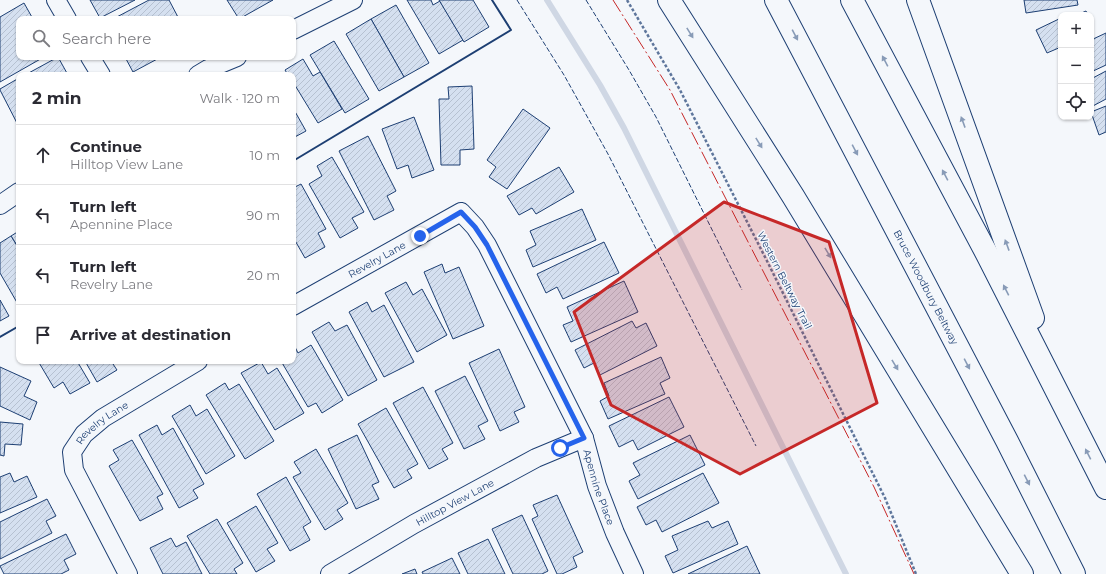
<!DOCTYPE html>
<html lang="en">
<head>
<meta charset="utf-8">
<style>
	body { margin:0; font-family:Montserrat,sans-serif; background:#f7f7f7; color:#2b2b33 }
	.controls { position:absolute; right:12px; top:12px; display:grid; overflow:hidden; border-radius:8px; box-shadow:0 1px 3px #0004 }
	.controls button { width:36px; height:36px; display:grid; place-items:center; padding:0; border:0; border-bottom:1px solid #e1e1e2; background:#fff; color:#2b2b33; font:20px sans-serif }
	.stop { position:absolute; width:12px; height:12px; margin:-9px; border:3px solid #2563eb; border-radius:50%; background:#fff }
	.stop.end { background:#2563eb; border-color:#fff; box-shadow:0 1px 4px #0008 }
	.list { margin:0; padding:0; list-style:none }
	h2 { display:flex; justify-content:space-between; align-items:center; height:52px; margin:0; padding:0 16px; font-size:17px }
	h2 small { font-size:13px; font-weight:400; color:#7c7c81 }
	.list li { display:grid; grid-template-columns:26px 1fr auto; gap:12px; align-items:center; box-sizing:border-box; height:60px; padding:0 16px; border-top:1px solid #e1e1e2 }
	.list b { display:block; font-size:15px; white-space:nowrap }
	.list p { margin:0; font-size:13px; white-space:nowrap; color:#7c7c81 }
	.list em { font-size:13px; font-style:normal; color:#7c7c81 }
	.icon { flex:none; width:22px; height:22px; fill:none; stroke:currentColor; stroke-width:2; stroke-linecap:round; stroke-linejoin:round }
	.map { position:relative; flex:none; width:1106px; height:574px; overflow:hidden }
	.search { position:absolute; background:#fff; box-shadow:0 1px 3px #0004; left:16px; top:16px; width:280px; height:44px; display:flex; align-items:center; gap:10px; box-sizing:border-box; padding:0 14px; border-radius:8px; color:#7c7c81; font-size:15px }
	.panel { position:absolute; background:#fff; box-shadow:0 1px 3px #0004; left:16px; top:72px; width:280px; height:292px; border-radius:8px }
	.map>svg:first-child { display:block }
</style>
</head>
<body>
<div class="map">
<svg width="1106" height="574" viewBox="0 0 1106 574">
	<defs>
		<pattern id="building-hatch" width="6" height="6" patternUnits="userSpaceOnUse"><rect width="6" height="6" fill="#d5e0f0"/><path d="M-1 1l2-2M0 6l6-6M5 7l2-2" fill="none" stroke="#b6c1d1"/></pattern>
	</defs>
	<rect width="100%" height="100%" fill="#f4f7fb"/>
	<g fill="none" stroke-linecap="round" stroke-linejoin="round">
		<path stroke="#cfd7e4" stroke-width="6" d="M 547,0 L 600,85 L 624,128 L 846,574"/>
	</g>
	<g fill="url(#building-hatch)" stroke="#1d3f73">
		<path d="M 90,0 L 135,0 L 100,18 Z"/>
		<path d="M 149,0 L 169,0 L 179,19 L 113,19 Z"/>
		<path d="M 227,0 L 273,0 L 239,19 Z"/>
		<path d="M 407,0 L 431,0 L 433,5 L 440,1 L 463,40 L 439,54 Z"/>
		<path d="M 439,0 L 473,0 L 489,27 L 464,42 Z"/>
		<path d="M 1024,0 L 1077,0 L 1078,5 L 1026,13 Z"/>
		<path d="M 24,3 L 33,19 L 19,19 L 19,57 L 44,57 L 0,82 L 0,17 Z"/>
		<path d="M 396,5 L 429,63 L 404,77 L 371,19 Z"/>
		<path d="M 1086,11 L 1088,15 L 1077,15 Z"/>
		<path d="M 1061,18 L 1061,47 L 1047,53 L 1036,30 Z"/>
		<path d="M 371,19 L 404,77 L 379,91 L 346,34 Z"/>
		<path d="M 1106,33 L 1106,65 L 1091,72 L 1091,40 Z"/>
		<path d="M 334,41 L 369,99 L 345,113 L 310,55 Z"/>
		<path d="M 58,57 L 68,75 L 25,75 Z"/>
		<path d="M 125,57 L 161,57 L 133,72 Z"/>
		<path d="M 303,59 L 313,76 L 320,72 L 342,109 L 318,123 L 293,82 L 293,75 L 288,75 L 285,70 Z"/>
		<path d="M 1106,71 L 1106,99 L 1091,107 L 1091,79 Z"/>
		<path d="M 19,78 L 19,127 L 0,90 L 0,89 Z"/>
		<path d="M 472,86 L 474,149 L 460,150 L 460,165 L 441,165 L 439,99 L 449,99 L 448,87 Z"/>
		<path d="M 1106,106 L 1106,132 L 1099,135 L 1091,112 Z"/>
		<path d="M 293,108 L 306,131 L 293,138 Z"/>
		<path d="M 523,109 L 550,128 L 507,189 L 489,177 L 496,167 L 487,160 Z"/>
		<path d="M 414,117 L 434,170 L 412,178 L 408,165 L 397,169 L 382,129 Z"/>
		<path d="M 368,136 L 396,191 L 387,196 L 394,210 L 374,220 L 339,151 Z"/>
		<path d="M 332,157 L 364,212 L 352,218 L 358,228 L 340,238 L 309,184 L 322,176 L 317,166 Z"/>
		<path d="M 559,167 L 574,192 L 536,214 L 532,208 L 519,215 L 507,196 Z"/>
		<path d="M 301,184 L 326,229 L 318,233 L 325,247 L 305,258 L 293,237 L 293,188 Z"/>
		<path d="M 582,209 L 596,240 L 533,267 L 526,250 L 536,245 L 530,231 Z"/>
		<path d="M 19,231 L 19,249 L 11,236 Z"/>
		<path d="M 11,236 L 19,249 L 19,306 L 0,273 L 0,243 Z"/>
		<path d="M 604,242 L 619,273 L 563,299 L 557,287 L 546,293 L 537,274 Z"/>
		<path d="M 442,264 L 445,273 L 459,267 L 484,326 L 453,339 L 424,272 Z"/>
		<path d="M 624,281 L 638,312 L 571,342 L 563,325 L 573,321 L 567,307 Z"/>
		<path d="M 406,282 L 413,295 L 422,289 L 447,335 L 417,352 L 385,293 Z"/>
		<path d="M 0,300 L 9,316 L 0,321 Z"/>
		<path d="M 367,302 L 372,312 L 384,305 L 414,362 L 384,377 L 349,312 Z"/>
		<path d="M 632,321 L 636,328 L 646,323 L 657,346 L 600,375 L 594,363 L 584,368 L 575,350 Z"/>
		<path d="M 329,322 L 335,331 L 347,325 L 377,380 L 348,396 L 312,332 Z"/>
		<path d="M 293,343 L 298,353 L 311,345 L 343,400 L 322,413 L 316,403 L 308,407 L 281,361 L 293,361 Z"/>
		<path d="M 499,349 L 525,407 L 514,412 L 519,422 L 500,431 L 469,363 Z"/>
		<path d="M 661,357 L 670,378 L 660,383 L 665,394 L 608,419 L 600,401 L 609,396 L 604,383 Z"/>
		<path d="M 38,361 L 77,361 L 90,383 L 70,394 L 63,382 L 54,388 Z"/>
		<path d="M 85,361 L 111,361 L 117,370 L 97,382 Z"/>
		<path d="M 261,362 L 268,374 L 277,368 L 304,413 L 275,430 L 241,373 Z"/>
		<path d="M 0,367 L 31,381 L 24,396 L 37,402 L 30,420 L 0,406 Z"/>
		<path d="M 465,376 L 488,421 L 478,426 L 485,439 L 464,449 L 435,391 Z"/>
		<path d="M 225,383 L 229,390 L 239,384 L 274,441 L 245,459 L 206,395 Z"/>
		<path d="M 423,387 L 453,443 L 442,449 L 448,459 L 429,469 L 393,403 Z"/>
		<path d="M 669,397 L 684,427 L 638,450 L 633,440 L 619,447 L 609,426 Z"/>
		<path d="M 190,405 L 196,416 L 207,409 L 235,456 L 206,474 L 172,416 Z"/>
		<path d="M 386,408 L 418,464 L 407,470 L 412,478 L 394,488 L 358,424 Z"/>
		<path d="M 0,422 L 23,424 L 21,445 L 5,444 L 4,456 L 0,455 Z"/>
		<path d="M 157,425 L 162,435 L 173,428 L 204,484 L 193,490 L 198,498 L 179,508 L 139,435 Z"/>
		<path d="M 357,435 L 379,482 L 372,485 L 379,499 L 356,509 L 328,449 Z"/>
		<path d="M 690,435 L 705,465 L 638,499 L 629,481 L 640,475 L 633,463 Z"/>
		<path d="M 132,440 L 163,494 L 157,497 L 163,509 L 140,521 L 109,466 L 119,460 L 113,450 Z"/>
		<path d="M 316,449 L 348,503 L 337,510 L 343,519 L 325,530 L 293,477 L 301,473 L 294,462 Z"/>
		<path d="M 10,473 L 14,482 L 27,476 L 37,497 L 0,513 L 0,477 Z"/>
		<path d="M 703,473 L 719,503 L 662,532 L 656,520 L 646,525 L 637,507 Z"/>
		<path d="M 286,477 L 311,522 L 303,527 L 310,540 L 290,551 L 257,494 Z"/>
		<path d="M 557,495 L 583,552 L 573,557 L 577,567 L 562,574 L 557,574 L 532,519 L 538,516 L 533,505 Z"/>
		<path d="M 47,499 L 56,516 L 46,521 L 52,533 L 0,559 L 0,522 Z"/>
		<path d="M 256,506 L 278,543 L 267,549 L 275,561 L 256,572 L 227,523 Z"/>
		<path d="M 522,515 L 548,571 L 542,574 L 513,574 L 492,529 Z"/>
		<path d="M 217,519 L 243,563 L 234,569 L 237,574 L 210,574 L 187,536 Z"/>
		<path d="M 708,521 L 712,528 L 728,521 L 738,544 L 673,573 L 665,556 L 678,550 L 672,536 Z"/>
		<path d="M 66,534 L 76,554 L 64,560 L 69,570 L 61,574 L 4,574 L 0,566 Z"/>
		<path d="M 171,538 L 176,547 L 186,542 L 202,574 L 163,574 L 150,548 Z"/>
		<path d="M 488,539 L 505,574 L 468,574 L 458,553 Z"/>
		<path d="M 747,546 L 760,574 L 688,574 Z"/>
		<path d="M 452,558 L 460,574 L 423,574 L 422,572 Z"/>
		<path d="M 415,569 L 417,574 L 402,574 Z"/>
	</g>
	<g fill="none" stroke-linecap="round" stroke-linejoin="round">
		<g stroke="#1d3f73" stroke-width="20">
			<g id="minor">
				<path d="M 56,0 L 67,19"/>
				<path d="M 293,30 L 353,0"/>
				<path d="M 90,57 L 101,75"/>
				<path d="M 198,75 L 208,69 L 237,57"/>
				<path d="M 0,205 L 19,192"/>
				<path id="s1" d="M 293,306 L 461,212 L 475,227 L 487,245 L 584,438 L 597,486 L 615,533 L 634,574"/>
				<path id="s2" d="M 128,574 L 74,470 L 72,452 L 84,434 L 103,418 L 198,361"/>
				<path id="s3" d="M 330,574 L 414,524 L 536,458 L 584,438"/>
			</g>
		</g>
		<g stroke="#1d3f73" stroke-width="24">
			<g id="motorway">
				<path d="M 669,0 L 793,196 L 1022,574"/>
				<path id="s4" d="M 776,0 L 1007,441 L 1074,574"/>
				<path d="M 852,0 L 987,254 L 1106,488"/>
				<path d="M 918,0 L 1033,318"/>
			</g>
		</g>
		<path stroke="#5e769c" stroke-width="2.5" stroke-dasharray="3 2" stroke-linecap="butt" d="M 627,0 L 680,90 L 767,261 L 885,498 L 916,574"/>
		<use href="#minor" stroke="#f4f7fb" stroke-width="18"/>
		<use href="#motorway" stroke="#f4f7fb" stroke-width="22"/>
		<g stroke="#1d3f73" stroke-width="1" stroke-dasharray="5 2" stroke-linecap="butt">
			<path d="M 517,0 L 564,75 L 608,154 L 756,446"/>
			<path d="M 586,0 L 629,70 L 656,117 L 742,290"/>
		</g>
		<g stroke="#1d3f73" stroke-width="2">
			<path d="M 293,161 L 511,30 L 492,0"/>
			<path d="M 0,337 L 19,326"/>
		</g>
		<path stroke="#c62828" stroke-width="1" stroke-dasharray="14 3 2 3" stroke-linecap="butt" d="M 613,0 L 670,90 L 874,487 L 914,574"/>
	</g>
	<defs><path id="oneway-solid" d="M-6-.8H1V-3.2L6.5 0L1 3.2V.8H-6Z"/></defs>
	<g fill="#889bb7">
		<use href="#oneway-solid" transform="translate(690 33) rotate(58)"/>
		<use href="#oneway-solid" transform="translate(795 35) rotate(62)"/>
		<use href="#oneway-solid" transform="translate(885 61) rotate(-118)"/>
		<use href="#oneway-solid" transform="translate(963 122) rotate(-110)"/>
		<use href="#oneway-solid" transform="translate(759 143) rotate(58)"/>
		<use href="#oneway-solid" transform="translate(855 150) rotate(62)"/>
		<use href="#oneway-solid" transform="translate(945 175) rotate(-118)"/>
		<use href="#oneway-solid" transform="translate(1007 245) rotate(-110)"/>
		<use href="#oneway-solid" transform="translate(828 253) rotate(59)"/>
		<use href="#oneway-solid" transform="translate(1006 290) rotate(-117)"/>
		<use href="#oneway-solid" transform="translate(967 364) rotate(62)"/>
		<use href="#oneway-solid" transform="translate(895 365) rotate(59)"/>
		<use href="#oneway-solid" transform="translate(1088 454) rotate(-117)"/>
		<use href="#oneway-solid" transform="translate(1027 480) rotate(63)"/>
	</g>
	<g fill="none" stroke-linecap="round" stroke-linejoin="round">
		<path stroke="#2563eb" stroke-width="5" d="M 420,236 L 461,212 L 475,227 L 487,245 L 584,438 L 560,448"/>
	</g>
	<path fill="#c62828" fill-opacity="0.2" stroke="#c62828" stroke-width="3" stroke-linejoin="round" d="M 724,202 L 829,242 L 877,403 L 740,474 L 611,405 L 574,312 Z"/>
	<g text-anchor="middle" stroke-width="3" stroke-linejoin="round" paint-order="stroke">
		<g font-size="10" fill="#1d3f73" stroke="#f4f7fb">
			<text dy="4" stroke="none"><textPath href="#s1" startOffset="96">Revelry Lane</textPath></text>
			<text transform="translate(785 280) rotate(63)" y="4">Western Beltway Trail</text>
			<text dy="4" stroke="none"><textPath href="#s4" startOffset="324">Bruce Woodbury Beltway</textPath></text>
			<text dy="4" stroke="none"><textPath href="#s2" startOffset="178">Revelry Lane</textPath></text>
			<text dy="4" stroke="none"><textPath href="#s1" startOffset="502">Apennine Place</textPath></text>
			<text dy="4" stroke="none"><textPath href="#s3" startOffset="144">Hilltop View Lane</textPath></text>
		</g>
	</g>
</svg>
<div class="controls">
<button>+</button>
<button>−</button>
<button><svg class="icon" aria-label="locate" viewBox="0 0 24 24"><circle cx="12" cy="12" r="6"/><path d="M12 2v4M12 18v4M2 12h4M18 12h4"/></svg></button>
</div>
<div class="stop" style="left:560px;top:448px"></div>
<div class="stop end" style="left:420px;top:236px"></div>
<div class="search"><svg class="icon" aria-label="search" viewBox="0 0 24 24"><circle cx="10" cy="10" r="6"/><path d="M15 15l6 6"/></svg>Search here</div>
<section class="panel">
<h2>2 min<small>Walk · 120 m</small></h2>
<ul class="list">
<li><svg class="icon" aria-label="ahead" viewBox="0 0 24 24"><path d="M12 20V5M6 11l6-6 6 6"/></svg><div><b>Continue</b><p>Hilltop View Lane</p></div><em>10 m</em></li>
<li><svg class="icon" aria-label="left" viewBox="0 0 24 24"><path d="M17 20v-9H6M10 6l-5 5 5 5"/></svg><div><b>Turn left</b><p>Apennine Place</p></div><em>90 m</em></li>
<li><svg class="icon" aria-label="left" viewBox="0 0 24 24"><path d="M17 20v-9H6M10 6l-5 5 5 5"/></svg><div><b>Turn left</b><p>Revelry Lane</p></div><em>20 m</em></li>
<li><svg class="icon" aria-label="arrive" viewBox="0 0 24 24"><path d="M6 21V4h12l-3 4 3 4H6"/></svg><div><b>Arrive at destination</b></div></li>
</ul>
</section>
</div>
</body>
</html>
